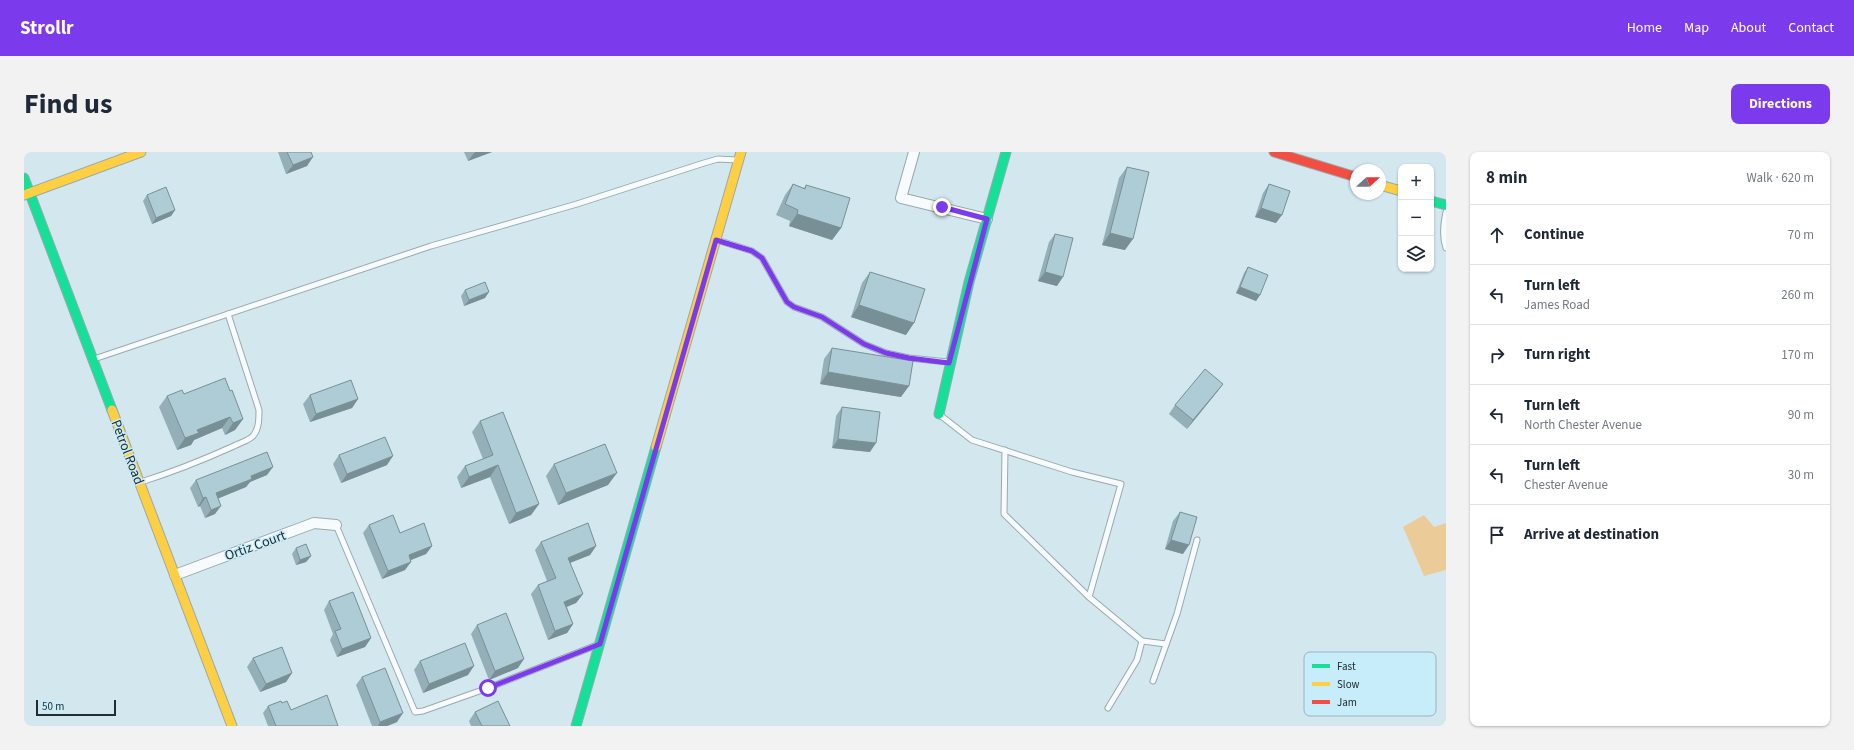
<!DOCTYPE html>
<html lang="en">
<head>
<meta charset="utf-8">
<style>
	body { margin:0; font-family:"Source Sans 3",sans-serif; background:#f2f2f3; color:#1f2937 }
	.controls { position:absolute; right:12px; top:12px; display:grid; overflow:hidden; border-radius:8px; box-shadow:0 1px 3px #0004 }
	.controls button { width:36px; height:36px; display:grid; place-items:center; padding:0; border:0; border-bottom:1px solid #e0e1e3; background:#fff; color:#1f2937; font:20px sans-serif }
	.compass { position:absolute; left:1326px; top:12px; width:36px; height:36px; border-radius:50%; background:#fff; box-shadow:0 1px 3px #0004; rotate:69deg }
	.scale { position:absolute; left:12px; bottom:10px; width:80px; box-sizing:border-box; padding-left:4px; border:2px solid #202e33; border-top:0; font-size:11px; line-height:14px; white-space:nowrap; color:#202e33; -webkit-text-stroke:3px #c8edfa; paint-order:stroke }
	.stop { position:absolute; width:12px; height:12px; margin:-9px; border:3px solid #7c3aed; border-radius:50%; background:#fff }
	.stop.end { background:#7c3aed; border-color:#fff; box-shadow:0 1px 4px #0008 }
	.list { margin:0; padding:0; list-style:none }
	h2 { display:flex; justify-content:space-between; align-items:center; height:52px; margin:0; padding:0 16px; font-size:17px }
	h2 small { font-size:13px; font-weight:400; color:#747a83 }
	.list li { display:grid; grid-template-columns:26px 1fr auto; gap:12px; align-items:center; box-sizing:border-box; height:60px; padding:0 16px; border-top:1px solid #e0e1e3 }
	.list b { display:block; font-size:15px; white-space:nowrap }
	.list p { margin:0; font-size:13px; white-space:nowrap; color:#747a83 }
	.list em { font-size:13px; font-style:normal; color:#747a83 }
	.icon { flex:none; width:22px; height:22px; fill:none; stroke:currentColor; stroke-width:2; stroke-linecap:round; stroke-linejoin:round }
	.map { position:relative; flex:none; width:1422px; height:574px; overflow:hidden; border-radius:8px }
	header { display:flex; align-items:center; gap:24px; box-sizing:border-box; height:56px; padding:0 20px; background:#7c3aed; color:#fff }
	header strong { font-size:19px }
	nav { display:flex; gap:22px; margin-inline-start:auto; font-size:14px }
	.intro { display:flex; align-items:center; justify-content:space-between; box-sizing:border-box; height:96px; padding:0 24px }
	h1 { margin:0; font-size:28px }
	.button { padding:10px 18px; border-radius:8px; background:#7c3aed; color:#fff; font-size:14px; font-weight:700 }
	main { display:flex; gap:24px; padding:0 24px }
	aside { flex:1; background:#fff; border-radius:8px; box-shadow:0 1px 3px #0004 }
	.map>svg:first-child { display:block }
</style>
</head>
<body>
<header>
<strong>Strollr</strong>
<nav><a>Home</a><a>Map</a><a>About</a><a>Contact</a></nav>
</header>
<div class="intro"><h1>Find us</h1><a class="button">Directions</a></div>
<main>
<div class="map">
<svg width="1422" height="574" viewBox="0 0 1422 574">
	<rect width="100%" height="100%" fill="#d3e7ef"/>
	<path fill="#ebcc98" d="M 1400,363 L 1410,375 L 1422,371 L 1422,418 L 1400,424 L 1379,375 Z"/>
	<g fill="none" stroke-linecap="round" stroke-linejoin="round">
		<g stroke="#99a9ae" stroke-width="7">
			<g id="lane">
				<path d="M 1422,60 C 1419,73 1418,84 1422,96"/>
				<path d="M 693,88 L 728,99 L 738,106 L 763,150 L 770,155 L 798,165 L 840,192 L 862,201 L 885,206 L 924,210"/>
				<path d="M 70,207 L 407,94 L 553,52 L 680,11 L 694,7 L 713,8"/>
				<path d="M 916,263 L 948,288 L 1048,320 L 1097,332 L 1065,445 L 1118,489 L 1113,508 L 1084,556"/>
				<path d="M 981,298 L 980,362 L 1065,445"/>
				<path d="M 117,330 C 149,320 179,308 210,294 C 215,291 224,289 229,284 C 235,277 235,267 235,258 L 204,162"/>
				<path d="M 312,373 L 391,560 L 399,559 L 464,536 L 573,493"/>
				<path d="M 1118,489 L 1142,492"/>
				<path d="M 1129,529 L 1153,462 L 1173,388"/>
			</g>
		</g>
		<g stroke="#99a9ae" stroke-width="12">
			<g id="street">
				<path d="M 890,0 L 877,46 L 963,67"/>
				<path d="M 151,423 L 290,371 L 312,373"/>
			</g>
		</g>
		<g stroke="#99a9ae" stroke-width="11">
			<g id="fast">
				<path d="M 0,26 L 88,258"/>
				<path d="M 1407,49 L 1422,53"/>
				<path d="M 915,262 L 945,130 L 982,0"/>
				<path d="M 552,574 L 632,295"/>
			</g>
		</g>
		<g stroke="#99a9ae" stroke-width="11">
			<g id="slow">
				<path d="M 1356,33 L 1377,39"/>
				<path d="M 0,43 L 117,0"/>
				<path d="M 88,258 L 208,574"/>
				<path d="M 632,295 L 717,0"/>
			</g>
		</g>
		<g stroke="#99a9ae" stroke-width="11">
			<path id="jam" d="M 1250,0 L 1332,25"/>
		</g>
		<use href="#lane" stroke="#f8fbfd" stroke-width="5"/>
		<use href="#street" stroke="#f8fbfd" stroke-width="10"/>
		<use href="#fast" stroke="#16e098" stroke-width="9"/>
		<use href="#slow" stroke="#ffcf43" stroke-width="9"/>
		<use href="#jam" stroke="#f24e42" stroke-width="9"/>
	</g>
	<g fill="#95afb8">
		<path d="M 254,0 L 287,0 L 283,14 L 262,22 Z"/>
		<path d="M 440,0 L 468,0 L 444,9 Z"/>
		<path d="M 1103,15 L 1101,98 L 1078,93 L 1095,26 Z"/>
		<path d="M 769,32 L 780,36 L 782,33 L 817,76 L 808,88 L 765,74 L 766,69 L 752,63 L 761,43 Z"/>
		<path d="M 1245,32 L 1252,71 L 1231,65 L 1239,41 Z"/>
		<path d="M 123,43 L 151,58 L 147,64 L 128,72 L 119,49 Z"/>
		<path d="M 1031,82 L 1033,134 L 1014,129 L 1025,90 Z"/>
		<path d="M 1224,115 L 1236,143 L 1232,149 L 1212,141 L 1220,121 Z"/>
		<path d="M 846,120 L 882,183 L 827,165 L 838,131 Z"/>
		<path d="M 441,138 L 461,146 L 440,154 L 437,144 Z"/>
		<path d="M 808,196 L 877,245 L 796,232 L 800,207 Z"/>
		<path d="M 1199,232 L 1193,240 L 1163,277 L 1145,262 L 1151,253 Z"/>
		<path d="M 206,239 L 219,267 L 211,278 L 201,283 L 198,276 L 170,288 L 167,293 L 153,298 L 135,255 L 143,244 L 160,242 Z"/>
		<path d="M 286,243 L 334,247 L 328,256 L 286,270 L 279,252 Z"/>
		<path d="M 818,255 L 846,300 L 808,296 L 812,264 Z"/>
		<path d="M 456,269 L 515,352 L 507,363 L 485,372 L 466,325 L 437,336 L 433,325 L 441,314 L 459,307 L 448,280 Z"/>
		<path d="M 315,303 L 363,313 L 317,331 L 309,312 Z"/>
		<path d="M 530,312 L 584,333 L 534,353 L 522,324 Z"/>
		<path d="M 243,323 L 226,330 L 222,335 L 194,346 L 191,362 L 181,366 L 176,354 L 174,355 L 166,336 L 172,328 Z"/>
		<path d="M 1156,360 L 1159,402 L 1141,397 L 1149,369 Z"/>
		<path d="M 345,373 L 376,381 L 408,394 L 402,402 L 387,408 L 381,418 L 358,427 L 339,381 Z"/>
		<path d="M 517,390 L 572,394 L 566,403 L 546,411 L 559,442 L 552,451 L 543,455 L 549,472 L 543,481 L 524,488 L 507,442 L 514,433 L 523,429 L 511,398 Z"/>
		<path d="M 272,396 L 287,404 L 282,410 L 272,413 L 268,402 Z"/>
		<path d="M 305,449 L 347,486 L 341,495 L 313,505 L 306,488 L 309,482 L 300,458 Z"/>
		<path d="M 453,473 L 494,516 L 465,528 L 447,482 Z"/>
		<path d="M 229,506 L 268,521 L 262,530 L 236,540 L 223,515 Z"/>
		<path d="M 396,509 L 444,523 L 399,541 L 390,518 Z"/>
		<path d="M 338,525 L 373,570 L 363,574 L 348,574 L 332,533 Z"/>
		<path d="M 258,551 L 267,558 L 314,574 L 244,574 L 239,561 L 244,554 Z"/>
		<path d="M 451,560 L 486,574 L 447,574 L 445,569 Z"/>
	</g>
	<g fill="#798f96">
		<path d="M 452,0 L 468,0 L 444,9 L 450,1 Z"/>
		<path d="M 289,5 L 283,14 L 262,22 L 269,13 Z"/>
		<path d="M 1237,56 L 1258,63 L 1252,71 L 1231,65 Z"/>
		<path d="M 151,58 L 147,64 L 128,72 L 132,66 Z"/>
		<path d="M 773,62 L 817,76 L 808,88 L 765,74 Z"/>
		<path d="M 1086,81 L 1109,87 L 1101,98 L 1078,93 Z"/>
		<path d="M 1021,120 L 1039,125 L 1033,134 L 1014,129 Z"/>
		<path d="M 1216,135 L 1236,143 L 1232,149 L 1212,141 Z"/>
		<path d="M 465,140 L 461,146 L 440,154 L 445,148 Z"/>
		<path d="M 835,153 L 890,171 L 882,183 L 827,165 Z"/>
		<path d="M 804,220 L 885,234 L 877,245 L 796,232 Z"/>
		<path d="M 1199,232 L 1193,240 L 1163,277 L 1169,268 Z"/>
		<path d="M 334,247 L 328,256 L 286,270 L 292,262 Z"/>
		<path d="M 206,265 L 198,276 L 170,288 L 167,293 L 153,298 L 161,286 L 173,278 Z"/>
		<path d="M 219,267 L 211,278 L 201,283 L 209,271 Z"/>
		<path d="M 814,287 L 852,291 L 846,300 L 808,296 Z"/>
		<path d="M 369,304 L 363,313 L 317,331 L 323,322 Z"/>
		<path d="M 474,313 L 466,325 L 437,336 L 445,325 Z"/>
		<path d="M 249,315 L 243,323 L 226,330 L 222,335 L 186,350 L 192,341 L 227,324 Z"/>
		<path d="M 593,321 L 584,333 L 534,353 L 542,341 Z"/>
		<path d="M 182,345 L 176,354 L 174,355 L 179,346 Z"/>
		<path d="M 515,352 L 507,363 L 485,372 L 492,361 Z"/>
		<path d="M 197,354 L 191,362 L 181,366 L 187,358 Z"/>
		<path d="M 1147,388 L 1165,393 L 1159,402 L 1141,397 Z"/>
		<path d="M 408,394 L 402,402 L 379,411 L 385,403 Z"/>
		<path d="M 572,394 L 566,403 L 538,414 L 544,406 Z"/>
		<path d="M 287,404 L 282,410 L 272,413 L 276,408 Z"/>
		<path d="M 387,410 L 381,418 L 358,427 L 364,419 Z"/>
		<path d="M 559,442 L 552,451 L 534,458 L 540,450 Z"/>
		<path d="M 549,472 L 543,481 L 524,488 L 531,479 Z"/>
		<path d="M 347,486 L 341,495 L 313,505 L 318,497 Z"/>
		<path d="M 500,507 L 494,516 L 465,528 L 471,519 Z"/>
		<path d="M 450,514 L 444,523 L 399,541 L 405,532 Z"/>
		<path d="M 268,521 L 262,530 L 236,540 L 242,532 Z"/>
		<path d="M 379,561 L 373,570 L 363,574 L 354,574 L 356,570 Z"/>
	</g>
	<g fill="#adccd6" stroke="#798f96">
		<path d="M 263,0 L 287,0 L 289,5 L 269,13 Z"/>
		<path d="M 1103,15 L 1125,20 L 1109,87 L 1086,81 Z"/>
		<path d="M 769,32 L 781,37 L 782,33 L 826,46 L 817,76 L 773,62 L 774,58 L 761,52 Z"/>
		<path d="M 1245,32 L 1266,39 L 1258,63 L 1237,56 Z"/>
		<path d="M 142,35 L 151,58 L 132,66 L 123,43 Z"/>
		<path d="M 1031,82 L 1049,86 L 1039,125 L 1021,120 Z"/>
		<path d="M 1224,115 L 1244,123 L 1236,143 L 1216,135 Z"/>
		<path d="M 846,120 L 901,137 L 890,171 L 835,153 Z"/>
		<path d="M 461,130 L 465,140 L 445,148 L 441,138 Z"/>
		<path d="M 808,196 L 889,209 L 885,234 L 804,220 Z"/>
		<path d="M 1181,217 L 1199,232 L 1169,268 L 1151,253 Z"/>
		<path d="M 201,226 L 206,239 L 208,238 L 219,267 L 209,271 L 206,265 L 173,278 L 175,281 L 161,286 L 143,244 L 158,238 L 160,242 Z"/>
		<path d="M 327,228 L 334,247 L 292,262 L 286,243 Z"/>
		<path d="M 818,255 L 856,260 L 852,291 L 814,287 Z"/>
		<path d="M 479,260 L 515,352 L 492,361 L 474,313 L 445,325 L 441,314 L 469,303 L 456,269 Z"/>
		<path d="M 361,285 L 369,304 L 323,322 L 315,303 Z"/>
		<path d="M 581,292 L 593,321 L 542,341 L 530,312 Z"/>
		<path d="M 243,300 L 249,315 L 227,324 L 228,327 L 192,341 L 197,354 L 187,358 L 182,345 L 179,346 L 172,328 Z"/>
		<path d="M 1156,360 L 1173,365 L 1165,393 L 1147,388 Z"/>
		<path d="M 369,363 L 376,381 L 400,371 L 408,394 L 385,403 L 387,410 L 364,419 L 345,373 Z"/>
		<path d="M 564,371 L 572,394 L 544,406 L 559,442 L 540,450 L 549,472 L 531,479 L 514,433 L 532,426 L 517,390 Z"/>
		<path d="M 282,392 L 287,404 L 276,408 L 272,396 Z"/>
		<path d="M 329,440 L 347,486 L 318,497 L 311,479 L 317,477 L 305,449 Z"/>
		<path d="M 482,461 L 500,507 L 471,519 L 453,473 Z"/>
		<path d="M 441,491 L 450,514 L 405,532 L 396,509 Z"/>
		<path d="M 258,495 L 268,521 L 242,532 L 229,506 Z"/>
		<path d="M 361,516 L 379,561 L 356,570 L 338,525 Z"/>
		<path d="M 303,543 L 314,574 L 252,574 L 244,554 L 257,549 L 258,551 L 263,549 L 267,558 Z"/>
		<path d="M 474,549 L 486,574 L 458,574 L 451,560 Z"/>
	</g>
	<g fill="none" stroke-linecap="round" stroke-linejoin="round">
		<path stroke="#7c3aed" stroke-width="5" d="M 464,536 L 576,492 L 692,88 L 728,99 L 738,106 L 763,150 L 770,155 L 798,165 L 840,192 L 862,201 L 885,206 L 925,211 L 963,67 L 918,55"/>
	</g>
	<g text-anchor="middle" stroke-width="3" stroke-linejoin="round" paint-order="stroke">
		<g font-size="14" fill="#202e33" stroke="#c8edfa">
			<text transform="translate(104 300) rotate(69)" y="5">Petrol Road</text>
			<text transform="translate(231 393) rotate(-20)" y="5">Ortiz Court</text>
		</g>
	</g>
	<rect x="1280" y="500" width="132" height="64" rx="6" fill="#c8edfa" stroke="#96b4be" stroke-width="1"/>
	<rect x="1288" y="512" width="18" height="4" fill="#16e098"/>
	<rect x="1288" y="530" width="18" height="4" fill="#ffcf43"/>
	<rect x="1288" y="548" width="18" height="4" fill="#f24e42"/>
	<g font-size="11" fill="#202e33">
		<text x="1313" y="518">Fast</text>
		<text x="1313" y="536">Slow</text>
		<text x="1313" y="554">Jam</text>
	</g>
</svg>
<div class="controls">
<button>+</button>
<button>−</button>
<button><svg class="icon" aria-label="layers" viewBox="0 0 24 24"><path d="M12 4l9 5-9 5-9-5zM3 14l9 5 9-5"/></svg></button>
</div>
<svg class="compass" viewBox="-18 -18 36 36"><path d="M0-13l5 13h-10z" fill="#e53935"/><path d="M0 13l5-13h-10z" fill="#747a83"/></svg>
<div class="scale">50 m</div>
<div class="stop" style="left:464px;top:536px"></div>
<div class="stop end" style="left:918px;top:55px"></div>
</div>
<aside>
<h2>8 min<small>Walk · 620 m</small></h2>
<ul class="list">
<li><svg class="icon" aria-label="ahead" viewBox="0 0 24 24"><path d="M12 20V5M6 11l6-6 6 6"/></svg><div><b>Continue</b></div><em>70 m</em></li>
<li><svg class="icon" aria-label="left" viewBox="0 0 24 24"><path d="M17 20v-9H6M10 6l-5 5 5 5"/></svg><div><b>Turn left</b><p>James Road</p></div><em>260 m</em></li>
<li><svg class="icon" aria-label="right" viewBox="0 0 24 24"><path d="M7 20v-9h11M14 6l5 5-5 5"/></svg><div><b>Turn right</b></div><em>170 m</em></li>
<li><svg class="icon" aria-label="left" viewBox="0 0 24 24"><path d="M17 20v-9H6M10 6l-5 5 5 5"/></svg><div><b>Turn left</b><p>North Chester Avenue</p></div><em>90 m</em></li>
<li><svg class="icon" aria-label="left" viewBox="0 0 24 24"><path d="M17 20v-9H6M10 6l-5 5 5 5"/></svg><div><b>Turn left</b><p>Chester Avenue</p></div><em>30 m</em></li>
<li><svg class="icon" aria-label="arrive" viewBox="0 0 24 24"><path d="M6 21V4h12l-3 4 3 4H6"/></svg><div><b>Arrive at destination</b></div></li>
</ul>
</aside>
</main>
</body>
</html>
